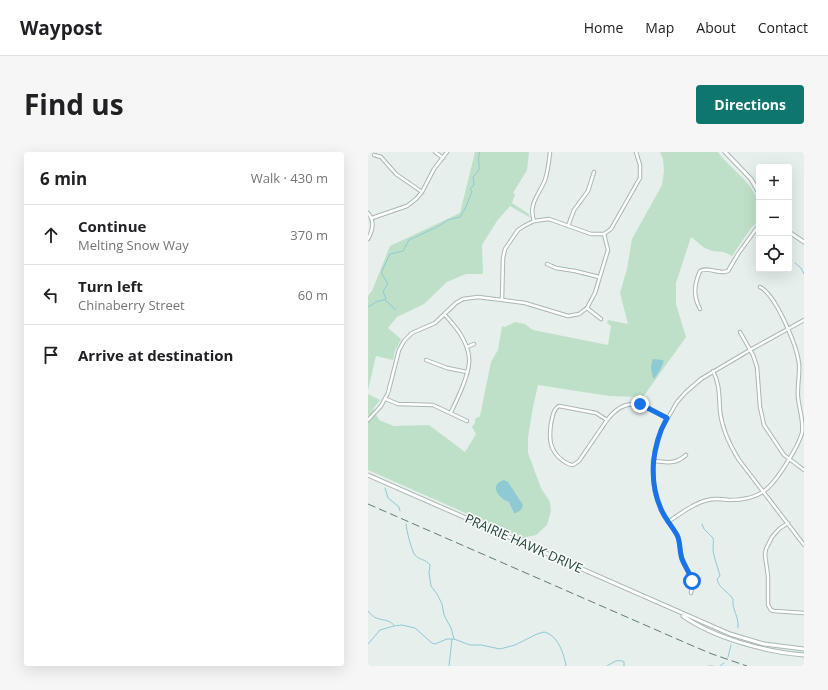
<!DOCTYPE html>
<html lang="en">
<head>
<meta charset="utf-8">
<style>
	body { margin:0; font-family:"Open Sans",sans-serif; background:#f6f6f6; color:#202124 }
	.controls { position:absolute; right:12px; top:12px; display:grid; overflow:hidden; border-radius:4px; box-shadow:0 4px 16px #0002 }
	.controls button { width:36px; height:36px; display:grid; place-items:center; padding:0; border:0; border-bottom:1px solid #e0e0e0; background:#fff; color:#202124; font:20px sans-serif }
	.stop { position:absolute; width:12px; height:12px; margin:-9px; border:3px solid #1a73e8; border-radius:50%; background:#fff }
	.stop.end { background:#1a73e8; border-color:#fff; box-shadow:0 1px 4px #0008 }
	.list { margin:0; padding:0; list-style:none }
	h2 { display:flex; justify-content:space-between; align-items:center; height:52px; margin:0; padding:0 16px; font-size:17px }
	h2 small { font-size:13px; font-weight:400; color:#757577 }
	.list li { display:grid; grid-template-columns:26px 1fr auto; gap:12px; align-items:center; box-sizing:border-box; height:60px; padding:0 16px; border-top:1px solid #e0e0e0 }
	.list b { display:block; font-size:15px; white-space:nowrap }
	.list p { margin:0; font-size:13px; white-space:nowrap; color:#757577 }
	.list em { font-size:13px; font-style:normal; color:#757577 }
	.icon { flex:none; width:22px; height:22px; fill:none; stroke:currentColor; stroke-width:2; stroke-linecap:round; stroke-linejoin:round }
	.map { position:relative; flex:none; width:436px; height:514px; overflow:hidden; border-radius:4px }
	header { display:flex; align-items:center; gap:24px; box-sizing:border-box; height:56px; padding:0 20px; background:#fff; border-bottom:1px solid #e0e0e0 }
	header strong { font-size:19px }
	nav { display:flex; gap:22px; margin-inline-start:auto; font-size:14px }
	.intro { display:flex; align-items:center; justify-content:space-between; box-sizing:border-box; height:96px; padding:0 24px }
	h1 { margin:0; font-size:28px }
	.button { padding:10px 18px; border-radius:4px; background:#0f766e; color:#fff; font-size:14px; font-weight:700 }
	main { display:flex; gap:24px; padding:0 24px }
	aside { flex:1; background:#fff; border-radius:4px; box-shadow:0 4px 16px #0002 }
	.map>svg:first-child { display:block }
</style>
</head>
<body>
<header>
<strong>Waypost</strong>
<nav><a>Home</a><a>Map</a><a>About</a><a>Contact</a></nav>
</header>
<div class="intro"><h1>Find us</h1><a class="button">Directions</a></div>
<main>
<aside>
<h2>6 min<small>Walk · 430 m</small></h2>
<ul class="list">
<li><svg class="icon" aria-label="ahead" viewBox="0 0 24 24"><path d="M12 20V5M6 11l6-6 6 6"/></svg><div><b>Continue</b><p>Melting Snow Way</p></div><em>370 m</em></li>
<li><svg class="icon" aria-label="left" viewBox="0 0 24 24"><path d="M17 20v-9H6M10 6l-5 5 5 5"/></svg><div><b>Turn left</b><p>Chinaberry Street</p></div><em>60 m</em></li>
<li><svg class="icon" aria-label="arrive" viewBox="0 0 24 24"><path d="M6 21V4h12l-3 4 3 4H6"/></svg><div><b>Arrive at destination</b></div></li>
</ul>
</aside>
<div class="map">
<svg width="436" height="514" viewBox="0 0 436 514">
	<rect width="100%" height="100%" fill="#e6efeb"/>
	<g fill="#bfe0c8">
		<path d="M 107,0 L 161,0 L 159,18 L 145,41 L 147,42 L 144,51 L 161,62 L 161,65 L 142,54 L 129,69 L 114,93 L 115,122 L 98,122 L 79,130 L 56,152 L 29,165 L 20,176 L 33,187 L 27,199 L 25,208 L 8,204 L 0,238 L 0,144 L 4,139 L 22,94 L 92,61 Z"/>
		<path d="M 292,0 L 350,0 C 363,18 385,30 391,52 C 392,57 391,63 391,68 L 383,76 L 364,104 C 353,97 352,102 342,98 C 334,96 329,89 323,85 L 308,131 L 308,152 L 318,185 L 275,245 L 241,244 L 170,233 L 165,255 L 160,285 L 160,301 L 173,336 L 182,350 L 183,359 L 179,373 L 168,383 L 154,386 L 0,318 L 0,242 L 12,248 L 5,257 L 11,268 L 26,274 L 61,273 L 97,300 L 108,282 L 104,275 L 107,271 L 107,267 L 112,264 L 123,210 L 130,198 L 134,174 L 137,175 L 147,170 L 157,172 L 165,178 L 240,193 L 243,174 L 239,171 L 240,168 L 260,172 L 252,141 L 259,117 L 264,87 L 294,33 L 296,19 L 295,7 Z"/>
	</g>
	<g fill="#8ec9d4">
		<path d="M 285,207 L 294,208 L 296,209 L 292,218 L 286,227 C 283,223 282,212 285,207 Z"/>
		<path d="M 136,328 L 140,330 L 155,353 L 153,358 L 148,361 L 146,361 L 141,350 C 131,347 120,333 136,328 Z"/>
	</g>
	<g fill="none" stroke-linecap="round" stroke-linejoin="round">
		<g stroke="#8ec9d4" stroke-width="1">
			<path d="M 389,95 L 391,96"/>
			<path d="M 427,111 L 433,116 L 436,122"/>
			<path d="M 17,148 L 28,158"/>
			<path d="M 0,155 L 8,150 L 18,147 L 15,139 L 20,132 L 14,122 L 14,119 L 22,102 L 35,99 L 41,88 L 69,75 L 80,68 L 92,65 L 97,57 L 104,39 L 102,37 L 106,33 L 105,25 C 117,14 107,13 112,0"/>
			<path d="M 17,336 L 20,346 L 31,355 L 32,359"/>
			<path d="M 38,372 C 38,377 44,400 47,403 C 51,408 58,407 62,413 L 61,421 L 63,434 L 69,442 L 74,452 L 76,463 L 83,476 L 86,487"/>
			<path d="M 334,372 L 336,377 L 345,386 C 346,389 345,392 345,395 C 345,405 350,415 352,424 L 349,427 C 352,438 359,438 365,447 C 364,459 371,463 370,476"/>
			<path d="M 0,459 C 10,472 17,464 26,473"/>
			<path d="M 0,492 L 12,478 L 26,474 L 34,473 L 47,476 L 64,491 L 67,492 L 79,487 L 86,487 L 102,493 L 113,493 L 132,497 L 147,493 L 169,482 L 176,480 C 190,483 196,502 198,514"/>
			<path d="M 360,505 L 363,493"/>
			<path d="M 81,514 L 84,487"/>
			<path d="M 239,514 C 244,511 250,506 256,510 L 256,514"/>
			<path d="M 341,514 L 345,514"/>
			<path d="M 352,514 L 356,511"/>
		</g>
		<g stroke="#a8b8b2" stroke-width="4.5">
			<g id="minor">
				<path d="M 67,0 L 75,6"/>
				<path d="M 6,3 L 13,5 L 28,22 L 54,40"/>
				<path d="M 0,61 C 7,69 5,78 0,87"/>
				<path d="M 4,66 L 39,54 L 48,47 L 54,40 L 66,17 L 79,0"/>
				<path d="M 166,69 C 160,52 171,43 177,28 C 180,19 181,10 182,0"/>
				<path d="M 200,74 L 206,58 L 220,39 L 226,20"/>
				<path d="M 179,112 L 188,116 L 207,119 L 231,125"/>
				<path d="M 134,148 L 135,106 L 137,97 L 150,78 L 156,74 L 166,69 L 181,67 L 223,82 L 236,82 L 243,77 L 272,26 L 272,13 L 268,0"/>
				<path d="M 219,156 L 233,167"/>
				<path d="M 332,157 C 325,144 326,133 332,119 C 340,114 351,123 360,119 L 370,102 L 391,73"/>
				<path d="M 77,163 C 88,175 99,188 101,205 C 103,218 89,248 83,260"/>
				<path d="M 372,180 L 385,203 L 389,215 L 392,255 L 396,273 L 416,303 L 436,318"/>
				<path d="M 99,195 L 106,192"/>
				<path d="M 58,208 L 79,216 L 99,220"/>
				<path d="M 345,219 C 352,232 351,245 352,259 C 354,277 361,292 371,308 L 436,393"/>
				<path d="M 18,247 L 30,252 L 65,253 L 99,269"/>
				<path d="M 191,254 L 228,261 L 239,268 L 211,309 L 205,313 C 201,313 198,311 194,308 C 181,298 181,286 183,271 C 185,264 185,257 191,254 Z"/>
				<path d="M 0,268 L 13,254 L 20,241 L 31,198 L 36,189 L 44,181 L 67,171 L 88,151 L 95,147 L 110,145 L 157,151 L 200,164 L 211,162 L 219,156 L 227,141 L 240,98 L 236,82"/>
				<path d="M 239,268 C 259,242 275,253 299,266"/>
				<path d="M 285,309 C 299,310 307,313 318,303"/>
				<path d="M 300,370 C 312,362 326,351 340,348 C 347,346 354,347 361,348 C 372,348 387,346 396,339 C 408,331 430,295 434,281 C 436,269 431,257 430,245 C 429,234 432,223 431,212 C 429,194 408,143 392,135"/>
				<path d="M 420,371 L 411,377 L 404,385 L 398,397 L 397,403 L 400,424 L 400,453 L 403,458 L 406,459 L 436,461"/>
				<path d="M 323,441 L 325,429 L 314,407 L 310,384 L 293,358 L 288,344 L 286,334 L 285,309 L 293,278 L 309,250 L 318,240 L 333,227 L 382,198 L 436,168"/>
			</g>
		</g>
		<g stroke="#a8b8b2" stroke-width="5">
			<g id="tertiary">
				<path d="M 357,0 L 383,27 L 391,41"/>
				<path d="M 421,80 L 436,90"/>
				<path d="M 0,323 L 362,482 L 396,492 L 436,497"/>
				<path d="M 315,464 C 346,486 398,500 436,503"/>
			</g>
		</g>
		<use href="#minor" stroke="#fff" stroke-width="2.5"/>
		<use href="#tertiary" stroke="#fff" stroke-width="3"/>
		<path stroke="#5f7d75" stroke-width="1" stroke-dasharray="8 4" stroke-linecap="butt" d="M 0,352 L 325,494 L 344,502 L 379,514"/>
	</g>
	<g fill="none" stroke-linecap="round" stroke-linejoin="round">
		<path stroke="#1a73e8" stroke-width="5" d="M 272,252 L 299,266 C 284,293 280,328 293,357 C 297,367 304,374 309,383 C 313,391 311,399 314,407 C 317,415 322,421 324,429"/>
	</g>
	<g text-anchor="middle" stroke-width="3.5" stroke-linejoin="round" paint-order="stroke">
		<g font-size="13" fill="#24423a" stroke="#f7fbf9">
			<text transform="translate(156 391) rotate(24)" y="5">PRAIRIE HAWK DRIVE</text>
		</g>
	</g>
</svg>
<div class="controls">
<button>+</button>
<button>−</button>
<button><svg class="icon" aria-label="locate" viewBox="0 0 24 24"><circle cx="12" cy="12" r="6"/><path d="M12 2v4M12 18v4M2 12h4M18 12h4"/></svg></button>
</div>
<div class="stop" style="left:324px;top:429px"></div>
<div class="stop end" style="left:272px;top:252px"></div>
</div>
</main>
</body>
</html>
